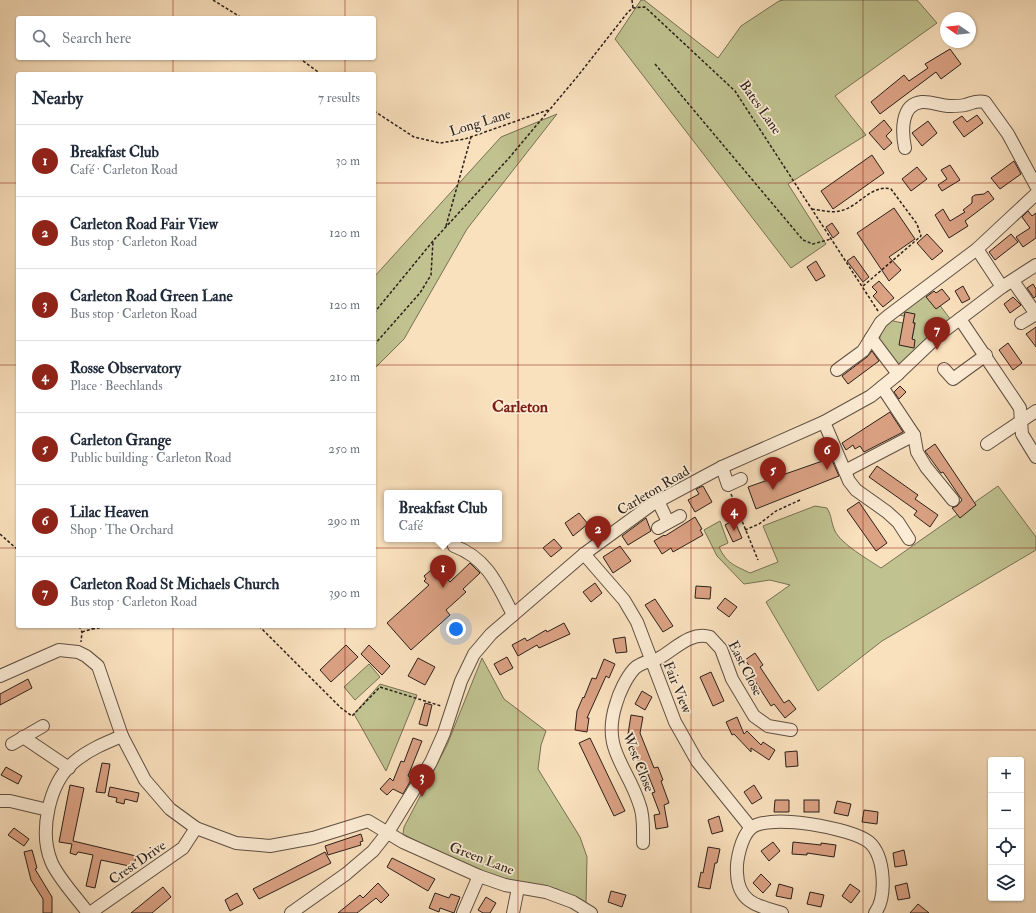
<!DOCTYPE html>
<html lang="en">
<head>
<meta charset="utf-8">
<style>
	body { margin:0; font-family:"IM FELL Double Pica",serif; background:#f6f6f7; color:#1f2937 }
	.controls { position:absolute; right:12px; bottom:12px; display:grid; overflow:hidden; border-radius:4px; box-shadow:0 1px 3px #0004 }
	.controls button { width:36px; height:36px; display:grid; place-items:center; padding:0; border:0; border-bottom:1px solid #e0e1e3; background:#fff; color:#1f2937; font:20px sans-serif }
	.compass { position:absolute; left:940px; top:12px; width:36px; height:36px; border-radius:50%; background:#fff; box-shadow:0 1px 3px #0004; rotate:284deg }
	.you { position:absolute; left:456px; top:629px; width:14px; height:14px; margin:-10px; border:3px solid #fff; border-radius:50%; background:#1a73e8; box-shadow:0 0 0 6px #1a73e833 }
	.badge { display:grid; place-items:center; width:26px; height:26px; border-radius:50%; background:#8f2418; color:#fff; font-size:13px; font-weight:700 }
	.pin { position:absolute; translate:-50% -33px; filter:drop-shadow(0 1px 2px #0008) }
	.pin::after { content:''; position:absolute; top:21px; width:14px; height:12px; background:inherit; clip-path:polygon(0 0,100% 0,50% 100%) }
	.popup { position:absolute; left:384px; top:490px; width:118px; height:52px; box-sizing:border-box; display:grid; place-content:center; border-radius:4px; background:#fff; filter:drop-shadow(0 1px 3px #0005); font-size:13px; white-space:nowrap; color:#747a83 }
	.popup b { font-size:15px; color:#1f2937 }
	.popup::after { content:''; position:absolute; left:50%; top:100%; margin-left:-8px; border:8px solid transparent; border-top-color:#fff }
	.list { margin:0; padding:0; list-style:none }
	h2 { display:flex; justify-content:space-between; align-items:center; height:52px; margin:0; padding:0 16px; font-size:17px }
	h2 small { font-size:13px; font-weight:400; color:#747a83 }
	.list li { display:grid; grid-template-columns:26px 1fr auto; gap:12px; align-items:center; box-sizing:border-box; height:72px; padding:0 16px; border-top:1px solid #e0e1e3 }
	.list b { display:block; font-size:15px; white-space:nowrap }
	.list p { margin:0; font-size:13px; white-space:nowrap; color:#747a83 }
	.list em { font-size:13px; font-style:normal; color:#747a83 }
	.icon { flex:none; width:22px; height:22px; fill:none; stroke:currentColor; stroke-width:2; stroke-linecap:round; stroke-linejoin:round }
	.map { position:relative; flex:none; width:1036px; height:913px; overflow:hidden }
	.search { position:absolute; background:#fff; box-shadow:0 1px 3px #0004; left:16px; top:16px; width:360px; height:44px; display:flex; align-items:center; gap:10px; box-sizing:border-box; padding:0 14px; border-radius:4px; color:#747a83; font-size:15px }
	.panel { position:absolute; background:#fff; box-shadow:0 1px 3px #0004; left:16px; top:72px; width:360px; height:556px; border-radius:4px }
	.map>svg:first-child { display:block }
</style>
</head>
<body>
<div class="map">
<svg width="1036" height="913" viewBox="0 0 1036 913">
	<rect width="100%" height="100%" fill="#fae1be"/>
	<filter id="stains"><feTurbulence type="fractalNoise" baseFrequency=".005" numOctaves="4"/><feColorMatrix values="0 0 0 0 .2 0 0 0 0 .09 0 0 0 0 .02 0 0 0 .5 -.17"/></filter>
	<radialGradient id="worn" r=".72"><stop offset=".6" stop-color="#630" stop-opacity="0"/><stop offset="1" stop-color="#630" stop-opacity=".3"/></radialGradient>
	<g fill="#c0c290" stroke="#767155" fill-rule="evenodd">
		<path d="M 641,0 L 644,0 L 718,58 L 741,26 L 779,1 L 784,0 L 917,0 L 937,23 L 835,96 L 866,135 L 788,184 L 826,244 L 791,268 L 615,39 Z"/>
		<path d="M 557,114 L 467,229 L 404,339 L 374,369 L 374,277 L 501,137 Z"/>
		<path d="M 929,291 L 951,320 L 900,367 L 879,342 C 882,317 910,304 929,291 ZM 898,315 L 904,316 L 915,323 L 912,339 L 903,323 L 893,321 L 894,316 L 897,317 Z"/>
		<path d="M 998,486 L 1036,537 L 1036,550 L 882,641 L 818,691 L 766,602 L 790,585 L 770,580 L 744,584 L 717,556 L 704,530 L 720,521 L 728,543 L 719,547 C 727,564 734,565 750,573 L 778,562 L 763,526 L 815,506 L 827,508 C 832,516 831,523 835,531 C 841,544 869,560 881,568 Z"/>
		<path d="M 482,658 L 504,699 L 546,731 L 541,745 L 538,769 L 580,837 L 587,857 L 586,904 L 557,889 L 494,877 L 445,856 L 403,834 L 404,827 L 447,745 Z"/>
		<path d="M 369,664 L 380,677 L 355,700 L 344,687 Z"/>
		<path d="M 380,684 L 417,695 L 386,771 L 354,714 Z"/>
	</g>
	<g fill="#dba284" stroke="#2b201a">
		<path d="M 950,49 L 961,64 L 941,79 L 936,72 L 880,114 L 871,102 L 904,75 L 909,81 L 928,68 L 925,64 Z"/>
		<path d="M 977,115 L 983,123 L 964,137 L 953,122 L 962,116 L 967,122 Z"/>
		<path d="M 884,120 L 892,130 L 886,136 L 892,143 L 884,150 L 869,133 Z"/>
		<path d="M 928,121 L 937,133 L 922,146 L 912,133 Z"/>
		<path d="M 872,155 L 884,173 L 833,209 L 821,191 Z"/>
		<path d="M 1014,161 L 1021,174 L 1000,189 L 991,178 Z"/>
		<path d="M 950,165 L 960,180 L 942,191 L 938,185 L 947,179 L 941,170 Z"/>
		<path d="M 917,167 L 927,179 L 911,191 L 902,179 Z"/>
		<path d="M 988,191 L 994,199 L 965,221 L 968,226 L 949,238 L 935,215 L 943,209 L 950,221 L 965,212 L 963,210 L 972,203 L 972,197 L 975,195 L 984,194 Z"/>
		<path d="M 894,208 L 915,239 L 889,257 L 901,270 L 889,281 L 857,233 Z"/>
		<path d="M 1028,211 L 1032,216 L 1036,213 L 1036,238 L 1023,247 L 1016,237 L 1030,228 L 1022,217 Z"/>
		<path d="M 832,223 L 839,233 L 833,238 L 826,227 Z"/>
		<path d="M 927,234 L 943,251 L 932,260 L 917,243 Z"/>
		<path d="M 1011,234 L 1018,242 L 995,260 L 989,252 Z"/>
		<path d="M 854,256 L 869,277 L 863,282 L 847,261 Z"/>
		<path d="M 816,261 L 825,276 L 816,281 L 807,267 Z"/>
		<path d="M 879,281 L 894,298 L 883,307 L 873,296 L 877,292 L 872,287 Z"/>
		<path d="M 1033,284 L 1036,289 L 1036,296 L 1034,298 L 1027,288 Z"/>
		<path d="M 963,286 L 970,299 L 962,303 L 955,291 Z"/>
		<path d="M 942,289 L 950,299 L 936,309 L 926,297 L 934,291 L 936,293 Z"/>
		<path d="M 1013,297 L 1021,305 L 1010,313 L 1004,304 Z"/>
		<path d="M 905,312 L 915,314 L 913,323 L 915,323 L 912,339 L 915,340 L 914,348 L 899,345 Z"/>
		<path d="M 1036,327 L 1036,347 L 1026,334 Z"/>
		<path d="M 1008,343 L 1022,363 L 1013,370 L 999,350 Z"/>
		<path d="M 872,351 L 879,361 L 848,384 L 842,376 L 867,357 Z"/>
		<path d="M 900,386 L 906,392 L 899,399 L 894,392 Z"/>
		<path d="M 890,412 L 903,432 L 864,452 L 860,446 L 855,449 L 853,445 L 846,450 L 842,443 Z"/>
		<path d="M 935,444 L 976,505 L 960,518 L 952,508 L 957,506 L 962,500 L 943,472 L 941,473 L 925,451 Z"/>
		<path d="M 831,458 L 839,476 L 756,509 L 748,487 Z"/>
		<path d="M 877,466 L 918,495 L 915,499 L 938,515 L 930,527 L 914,515 L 917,511 L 869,477 Z"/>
		<path d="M 703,486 L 712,502 L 695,512 L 688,500 L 699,494 L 696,489 Z"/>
		<path d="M 859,502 L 887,543 L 876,551 L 847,510 Z"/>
		<path d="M 579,513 L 588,524 L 573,536 L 565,523 Z"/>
		<path d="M 695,517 L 702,529 L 700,530 L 703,535 L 673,552 L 671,548 L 662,554 L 654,541 L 664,535 L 665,536 Z"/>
		<path d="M 646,518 L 651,531 L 628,545 L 622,536 Z"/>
		<path d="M 734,520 L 742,538 L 733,542 L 725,525 Z"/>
		<path d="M 554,539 L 562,548 L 551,557 L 543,548 Z"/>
		<path d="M 620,546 L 631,561 L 613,573 L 603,557 Z"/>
		<path d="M 470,563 L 480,573 L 463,589 L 466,592 L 446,610 L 450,615 L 411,650 L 387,623 L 429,585 L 424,581 L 426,579 L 424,576 L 436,566 L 450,582 Z"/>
		<path d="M 595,583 L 602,593 L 591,602 L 583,592 Z"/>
		<path d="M 696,586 L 711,587 L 710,599 L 695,598 Z"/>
		<path d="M 725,598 L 737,607 L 729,617 L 717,608 Z"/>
		<path d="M 655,599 L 673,626 L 663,632 L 645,605 Z"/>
		<path d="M 564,623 L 570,634 L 539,648 L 537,645 L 518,656 L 512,645 L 525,638 L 527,641 L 546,630 L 547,632 Z"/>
		<path d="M 625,637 L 627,652 L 616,653 L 613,639 Z"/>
		<path d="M 346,645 L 358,657 L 331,682 L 320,670 Z"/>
		<path d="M 369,645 L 390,666 L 382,675 L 361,654 Z"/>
		<path d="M 755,653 L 763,665 L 760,667 L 784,703 L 789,700 L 796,709 L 785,718 L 774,704 L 771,706 L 753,678 L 756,675 L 745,660 Z"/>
		<path d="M 507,657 L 513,668 L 500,675 L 494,664 Z"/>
		<path d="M 418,658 L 435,667 L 425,685 L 408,676 Z"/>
		<path d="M 604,659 L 615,664 L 609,678 L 606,676 L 587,718 L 589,718 L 587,732 L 575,730 L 577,711 L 583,697 L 584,698 L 592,678 L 596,679 Z"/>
		<path d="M 711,672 L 724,701 L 713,706 L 700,677 Z"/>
		<path d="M 28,679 L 32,688 L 0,705 L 0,694 Z"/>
		<path d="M 642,691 L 652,697 L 645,710 L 635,704 Z"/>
		<path d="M 425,703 L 432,705 L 427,726 L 419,724 Z"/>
		<path d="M 631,715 L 643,717 L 640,733 L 654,768 L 658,767 L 663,780 L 661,781 L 669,803 L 664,805 L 668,827 L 656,829 L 654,815 L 660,814 L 652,793 L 655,792 L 645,767 L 641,768 L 628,734 Z"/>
		<path d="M 737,717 L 744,734 L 747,731 L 761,745 L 763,742 L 775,750 L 769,760 L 751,748 L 751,752 L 734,734 L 732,735 L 726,722 Z"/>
		<path d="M 413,738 L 422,741 L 408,776 L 412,778 L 403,794 L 393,789 L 387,795 L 380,789 L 390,778 L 393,781 L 401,761 L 404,762 Z"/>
		<path d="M 590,738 L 625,811 L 614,816 L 579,743 Z"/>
		<path d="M 797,751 L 798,766 L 786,767 L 785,752 Z"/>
		<path d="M 102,763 L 110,764 L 105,793 L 96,792 Z"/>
		<path d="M 6,767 L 22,776 L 18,784 L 1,775 Z"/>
		<path d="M 70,785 L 84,788 L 73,841 L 136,856 L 134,867 L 101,860 L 95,888 L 86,886 L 93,855 L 78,852 L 76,855 L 70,853 L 72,844 L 59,842 Z"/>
		<path d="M 754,785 L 762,798 L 752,804 L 744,792 Z"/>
		<path d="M 110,787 L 139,793 L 137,802 L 125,799 L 124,804 L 116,802 L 117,798 L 108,796 Z"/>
		<path d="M 775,800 L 789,800 L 789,812 L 774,812 Z"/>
		<rect x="804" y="800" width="15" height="12"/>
		<path d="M 837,801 L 851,804 L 848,816 L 834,813 Z"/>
		<path d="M 864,810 L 878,812 L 877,824 L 862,822 Z"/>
		<path d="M 719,816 L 723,831 L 712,834 L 708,820 Z"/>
		<path d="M 14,828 L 29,839 L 24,846 L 8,835 Z"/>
		<path d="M 361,834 L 363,841 L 360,842 L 361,845 L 328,855 L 325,846 Z"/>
		<path d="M 773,842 L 780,851 L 769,861 L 761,851 Z"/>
		<path d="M 793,842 L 821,845 L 821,843 L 836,845 L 834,857 L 807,853 L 807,855 L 792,854 Z"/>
		<path d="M 708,847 L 720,849 L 717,863 L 715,863 L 710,889 L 698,887 L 701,872 L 703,873 Z"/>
		<path d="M 32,850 L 37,868 L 35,869 L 52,897 L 52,913 L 43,913 L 43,899 L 31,880 L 24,852 Z"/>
		<path d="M 904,850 L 907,865 L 895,867 L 893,853 Z"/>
		<path d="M 325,852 L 331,863 L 259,899 L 253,889 Z"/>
		<path d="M 392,858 L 435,879 L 428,891 L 387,867 Z"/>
		<path d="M 761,874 L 771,884 L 763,893 L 753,883 Z"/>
		<path d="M 378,883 L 389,895 L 381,903 L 376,898 L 357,913 L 338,913 L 360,895 L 363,898 Z"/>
		<path d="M 907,883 L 910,898 L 898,900 L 895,886 Z"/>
		<path d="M 779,884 L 793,888 L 791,899 L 776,896 Z"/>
		<path d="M 850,884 L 860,891 L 851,903 L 842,896 Z"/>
		<path d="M 163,887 L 171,897 L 152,913 L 131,913 Z"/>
		<path d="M 611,891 L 626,895 L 622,907 L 608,902 Z"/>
		<path d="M 810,892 L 824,895 L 821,907 L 807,904 Z"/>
		<path d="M 237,893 L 243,904 L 230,911 L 225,900 Z"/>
		<path d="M 435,893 L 449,898 L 451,894 L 460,897 L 454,913 L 440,908 L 439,912 L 429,908 Z"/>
		<path d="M 486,897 L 496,903 L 490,913 L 483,913 L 478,910 Z"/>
		<path d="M 918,904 L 929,913 L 910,913 Z"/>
	</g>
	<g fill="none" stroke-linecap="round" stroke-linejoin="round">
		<g stroke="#5f5043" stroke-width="14">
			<g id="minor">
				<path d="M 905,148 C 902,133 900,104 922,102 C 931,101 940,106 950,106 C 954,106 960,106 965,105 C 973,103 976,100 985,102 L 1008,134 L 1036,186"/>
				<path d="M 977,249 L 1002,287"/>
				<path d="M 1013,281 L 1036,314"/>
				<path d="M 960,319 L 1020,408 L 1022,434 L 1036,457"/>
				<path d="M 1021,323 L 1036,314"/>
				<path d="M 871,338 L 898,374"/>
				<path d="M 944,369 L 953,379 L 986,355"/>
				<path d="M 837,370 L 863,351 L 881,322 L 888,316 L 977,249 L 1036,194"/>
				<path d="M 882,387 L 914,435 L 917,452 L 926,467 L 953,500"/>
				<path d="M 824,422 L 849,481 L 856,490 L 887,512 L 898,522 L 909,539"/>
				<path d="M 987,444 L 1036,411"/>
				<path d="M 722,467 L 728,485 L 741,479"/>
				<path d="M 845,471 L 914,435"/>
				<path d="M 658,501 L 668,522"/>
				<path d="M 658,528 L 680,516"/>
				<path d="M 454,546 C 487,558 498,585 513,615"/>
				<path d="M 584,554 L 624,600 L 637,622 L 675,722 L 697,761 L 751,828"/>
				<path d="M 0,676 L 59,650 L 78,652 L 86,656 L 98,666 L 122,736 L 145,780 L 170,809 L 196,828 L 236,843 L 270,846 L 313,838 L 368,821 L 403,842 L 479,876 L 505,885 L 546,892 L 573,902 L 591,913"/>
				<path d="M 23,737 L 69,768"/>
				<path d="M 12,744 L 43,726"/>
				<path d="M 0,801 L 10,801 L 48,810"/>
				<path d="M 643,843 C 643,831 644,817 640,806 C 628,766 601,750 616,704 C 619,693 626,678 634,669 C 641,661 653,662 661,657 C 676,648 692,631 710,637 L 721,649 L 732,679 L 754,716 L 768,726 L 791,730"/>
				<path d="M 88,913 C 78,899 57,877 51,861 C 39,831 49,783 74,762 C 88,750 105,743 122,736"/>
				<path d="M 90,913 L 183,848 L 196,828"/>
				<path d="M 291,913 L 346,874 L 373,851 L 388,832 L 431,762 L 444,733 L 461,681 L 474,654 L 491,634 L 584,554 L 651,505 L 722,467 L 824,422 L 871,396 L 898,374 L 940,334 L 1002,287 L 1036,265"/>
				<path d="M 463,913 L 479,876"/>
				<path d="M 513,913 L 518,888"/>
				<path d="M 782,913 C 758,906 738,903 737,873 C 736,861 741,837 751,828 C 770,813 851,828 869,842 C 885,856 887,897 875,913"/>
			</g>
		</g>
		<g stroke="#2b201a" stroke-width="1.5" stroke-dasharray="3 2" stroke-linecap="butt">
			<path d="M 213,0 L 242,18"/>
			<path d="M 632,0 L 633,8"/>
			<path d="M 299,58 L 321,74"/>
			<path d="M 655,64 L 803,240 L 813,244 L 831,239"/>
			<path d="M 374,111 L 414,137 L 440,143 L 465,139 L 548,110"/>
			<path d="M 812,209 C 820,210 832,213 840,211 C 859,207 871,184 891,189 L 917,224 L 921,236 L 862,287"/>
			<path d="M 446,226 L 471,137"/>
			<path d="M 374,313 L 433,241 L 509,158 L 577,77 L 628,12 L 633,8 L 645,7 L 735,91 L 878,311"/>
			<path d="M 374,345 L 420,293 L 431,275 L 433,241"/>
			<path d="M 731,494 L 758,560"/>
			<path d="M 745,530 L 759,524 L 776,511 L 800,500"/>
			<path d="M 0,534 L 18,550"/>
			<path d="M 79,626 L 82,632 L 81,642"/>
			<path d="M 259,626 L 341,708 L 352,716 L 380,687 L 441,706"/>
			<path d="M 92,629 L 112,626"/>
			<path d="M 82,632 L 92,629 L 94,626"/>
		</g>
		<use href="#minor" stroke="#fcecd5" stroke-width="12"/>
	</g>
	<path fill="none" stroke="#8f2418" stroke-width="1" stroke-opacity="0.55" d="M 173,0 L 173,18M 345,0 L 345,18M 518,0 L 518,913M 691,0 L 691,913M 863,0 L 863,913M 173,58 L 173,74M 345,58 L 345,74M 0,183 L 18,183M 374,183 L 1036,183M 0,365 L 18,365M 374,365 L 1036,365M 0,548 L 18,548M 374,548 L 1036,548M 173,626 L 173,913M 345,626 L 345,913M 0,730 L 1036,730"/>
	<g text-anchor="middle" stroke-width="3.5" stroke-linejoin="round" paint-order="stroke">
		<g font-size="14" fill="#2b201a" stroke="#fcecd5">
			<text transform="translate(761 107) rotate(55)" y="5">Bates Lane</text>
			<text transform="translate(480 122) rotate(-17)" y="5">Long Lane</text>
			<text transform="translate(653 490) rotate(-31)" y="5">Carleton Road</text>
			<text transform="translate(746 668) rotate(63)" y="5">East Close</text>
			<text transform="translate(678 687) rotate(68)" y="5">Fair View</text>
			<text transform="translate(639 762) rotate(68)" y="5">West Close</text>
			<text transform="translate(482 858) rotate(21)" y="5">Green Lane</text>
			<text transform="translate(137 862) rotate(-35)" y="5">Crest Drive</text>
		</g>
		<g font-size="16" font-weight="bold" fill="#7a1f14" stroke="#fcecd5">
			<text x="520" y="412">Carleton</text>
		</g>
	</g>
	<rect width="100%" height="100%" filter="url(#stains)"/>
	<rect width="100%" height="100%" fill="url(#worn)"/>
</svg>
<div class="controls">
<button>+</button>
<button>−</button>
<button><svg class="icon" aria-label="locate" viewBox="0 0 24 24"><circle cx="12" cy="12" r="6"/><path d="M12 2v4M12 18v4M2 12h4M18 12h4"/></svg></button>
<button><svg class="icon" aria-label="layers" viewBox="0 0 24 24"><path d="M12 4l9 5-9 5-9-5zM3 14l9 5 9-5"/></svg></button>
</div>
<svg class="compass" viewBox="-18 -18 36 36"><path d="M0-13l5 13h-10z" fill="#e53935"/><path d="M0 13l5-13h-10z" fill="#747a83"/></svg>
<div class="you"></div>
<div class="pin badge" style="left:443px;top:588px">1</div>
<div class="popup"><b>Breakfast Club</b>Café</div>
<div class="pin badge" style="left:598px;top:549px">2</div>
<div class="pin badge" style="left:422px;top:797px">3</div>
<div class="pin badge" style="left:734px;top:531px">4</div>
<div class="pin badge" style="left:773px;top:490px">5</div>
<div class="pin badge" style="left:827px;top:470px">6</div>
<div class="pin badge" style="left:937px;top:350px">7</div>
<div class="search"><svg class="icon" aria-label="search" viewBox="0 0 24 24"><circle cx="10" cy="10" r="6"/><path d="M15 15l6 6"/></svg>Search here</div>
<section class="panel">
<h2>Nearby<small>7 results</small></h2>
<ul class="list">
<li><span class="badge">1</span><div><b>Breakfast Club</b><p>Café · Carleton Road</p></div><em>30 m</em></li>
<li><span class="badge">2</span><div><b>Carleton Road Fair View</b><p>Bus stop · Carleton Road</p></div><em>120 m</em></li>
<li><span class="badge">3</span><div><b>Carleton Road Green Lane</b><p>Bus stop · Carleton Road</p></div><em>120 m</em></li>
<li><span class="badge">4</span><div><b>Rosse Observatory</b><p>Place · Beechlands</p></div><em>210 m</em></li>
<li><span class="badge">5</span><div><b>Carleton Grange</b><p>Public building · Carleton Road</p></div><em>250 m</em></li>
<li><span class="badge">6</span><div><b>Lilac Heaven</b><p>Shop · The Orchard</p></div><em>290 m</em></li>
<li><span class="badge">7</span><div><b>Carleton Road St Michaels Church</b><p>Bus stop · Carleton Road</p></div><em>390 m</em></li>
</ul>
</section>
</div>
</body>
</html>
